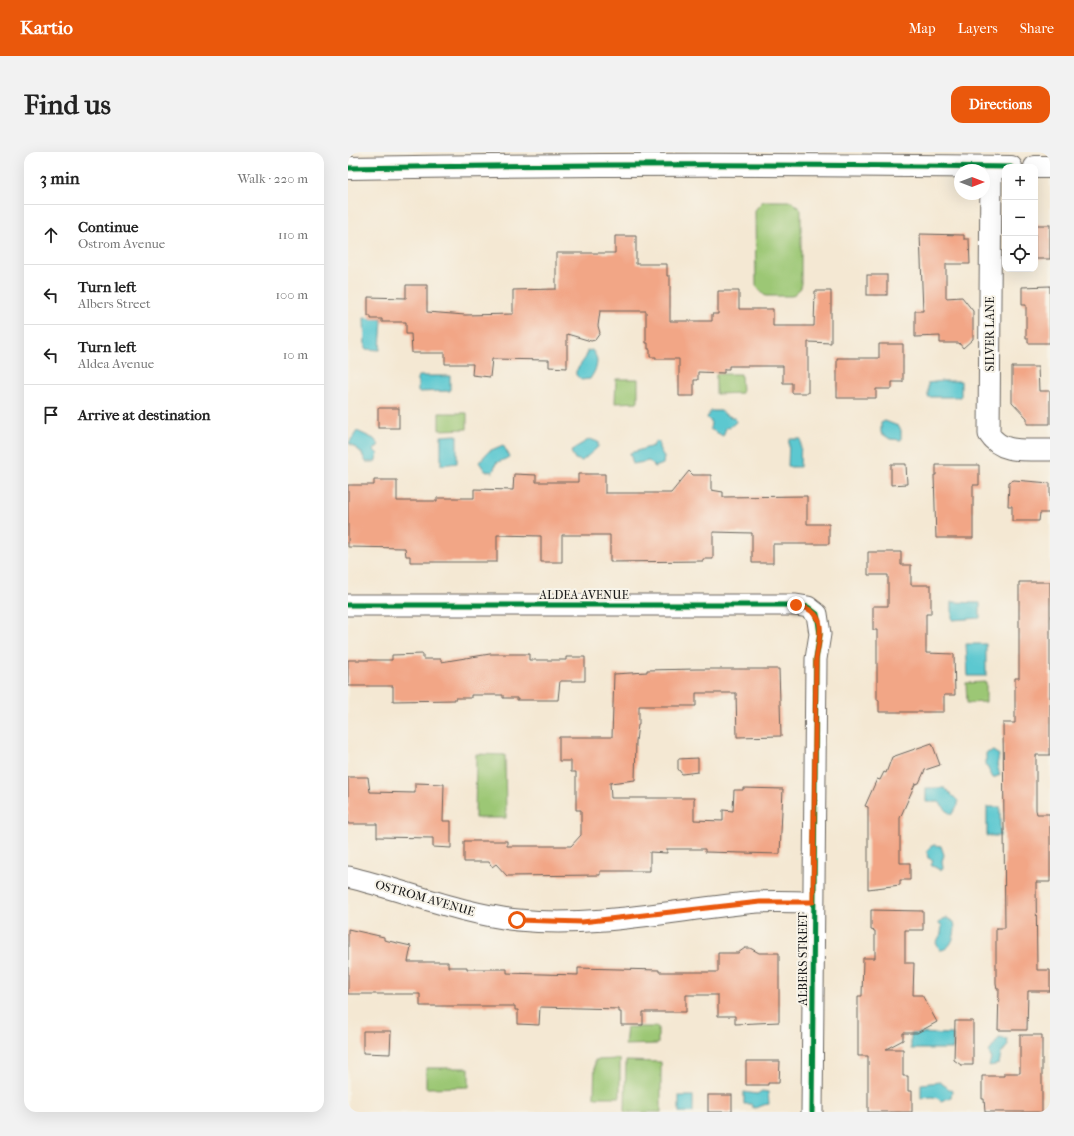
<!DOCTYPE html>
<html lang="en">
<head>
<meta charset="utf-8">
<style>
	body { margin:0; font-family:"IM FELL French Canon",serif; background:#f2f2f2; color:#222 }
	.controls { position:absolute; right:12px; top:12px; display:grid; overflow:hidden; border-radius:8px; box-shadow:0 4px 16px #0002 }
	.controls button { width:36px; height:36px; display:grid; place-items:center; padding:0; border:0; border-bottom:1px solid #e0e0e0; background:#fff; color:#222; font:20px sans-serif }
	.compass { position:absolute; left:606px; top:12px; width:36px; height:36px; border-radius:50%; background:#fff; box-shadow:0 4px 16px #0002; rotate:90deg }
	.stop { position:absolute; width:12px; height:12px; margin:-9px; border:3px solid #ea580c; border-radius:50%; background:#fff }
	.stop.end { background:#ea580c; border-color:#fff; box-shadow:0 1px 4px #0008 }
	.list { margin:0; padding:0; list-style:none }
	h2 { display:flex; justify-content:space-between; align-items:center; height:52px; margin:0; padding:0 16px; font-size:17px }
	h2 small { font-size:13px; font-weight:400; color:#767676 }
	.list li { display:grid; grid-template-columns:26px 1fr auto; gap:12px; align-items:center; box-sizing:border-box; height:60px; padding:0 16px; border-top:1px solid #e0e0e0 }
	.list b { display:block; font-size:15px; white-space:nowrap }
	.list p { margin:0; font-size:13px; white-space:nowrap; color:#767676 }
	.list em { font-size:13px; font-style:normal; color:#767676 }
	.icon { flex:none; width:22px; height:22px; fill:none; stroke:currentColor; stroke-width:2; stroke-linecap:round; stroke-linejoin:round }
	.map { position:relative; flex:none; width:702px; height:960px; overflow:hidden; border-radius:12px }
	header { display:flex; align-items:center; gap:24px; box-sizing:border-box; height:56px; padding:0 20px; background:#ea580c; color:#fff }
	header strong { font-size:19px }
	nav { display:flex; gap:22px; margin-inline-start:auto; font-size:14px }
	.intro { display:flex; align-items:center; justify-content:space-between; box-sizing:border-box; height:96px; padding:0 24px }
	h1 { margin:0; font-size:28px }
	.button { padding:10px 18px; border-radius:12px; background:#ea580c; color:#fff; font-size:14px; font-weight:700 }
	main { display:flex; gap:24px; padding:0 24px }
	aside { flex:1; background:#fff; border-radius:12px; box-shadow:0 4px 16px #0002 }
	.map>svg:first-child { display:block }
</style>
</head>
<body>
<header>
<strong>Kartio</strong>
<nav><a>Map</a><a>Layers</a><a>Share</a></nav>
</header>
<div class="intro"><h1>Find us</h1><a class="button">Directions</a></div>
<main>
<aside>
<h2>3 min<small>Walk · 220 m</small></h2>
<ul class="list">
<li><svg class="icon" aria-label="ahead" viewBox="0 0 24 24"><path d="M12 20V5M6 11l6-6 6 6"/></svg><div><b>Continue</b><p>Ostrom Avenue</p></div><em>110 m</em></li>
<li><svg class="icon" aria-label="left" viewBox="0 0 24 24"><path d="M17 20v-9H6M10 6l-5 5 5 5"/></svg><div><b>Turn left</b><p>Albers Street</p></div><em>100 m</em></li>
<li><svg class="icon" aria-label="left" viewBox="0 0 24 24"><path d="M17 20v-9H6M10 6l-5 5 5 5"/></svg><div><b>Turn left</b><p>Aldea Avenue</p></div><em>10 m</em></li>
<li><svg class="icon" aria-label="arrive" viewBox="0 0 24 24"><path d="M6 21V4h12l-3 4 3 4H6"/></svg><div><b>Arrive at destination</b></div></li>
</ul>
</aside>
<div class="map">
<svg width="702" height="960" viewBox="0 0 702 960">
	<rect width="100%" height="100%" fill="#f7f3e8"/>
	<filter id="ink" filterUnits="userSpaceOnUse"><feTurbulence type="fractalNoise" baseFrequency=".025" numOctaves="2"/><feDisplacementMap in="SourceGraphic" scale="8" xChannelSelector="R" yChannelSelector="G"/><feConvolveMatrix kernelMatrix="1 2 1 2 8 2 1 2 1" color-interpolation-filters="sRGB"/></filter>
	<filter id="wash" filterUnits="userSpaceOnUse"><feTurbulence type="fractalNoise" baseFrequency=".012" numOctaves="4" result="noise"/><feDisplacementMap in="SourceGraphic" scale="16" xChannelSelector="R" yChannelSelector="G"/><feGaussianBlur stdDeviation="0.9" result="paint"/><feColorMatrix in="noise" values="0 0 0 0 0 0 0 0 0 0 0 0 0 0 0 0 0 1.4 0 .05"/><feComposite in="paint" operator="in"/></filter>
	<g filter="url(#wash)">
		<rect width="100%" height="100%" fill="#f4e8d3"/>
		<g fill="#9cc774" stroke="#5c7248">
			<path d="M 415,49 L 444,49 L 453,58 L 453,136 L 444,144 L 417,144 L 408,134 L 407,58 Z"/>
			<path d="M 368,222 L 393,222 L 394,241 L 368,242 Z"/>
			<path d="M 268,227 L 290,227 L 290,250 L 267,251 Z"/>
			<path d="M 91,261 L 119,261 L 119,277 L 91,278 Z"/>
			<path d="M 638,530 L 638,550 L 619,551 L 618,531 Z"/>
			<path d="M 128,602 L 157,603 L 158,666 L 127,666 Z"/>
			<path d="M 279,875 L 310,875 L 310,892 L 277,893 Z"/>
			<path d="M 272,907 L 272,945 L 246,945 L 247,908 Z"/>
			<path d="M 278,909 L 313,910 L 313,960 L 277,960 Z"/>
			<path d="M 78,916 L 121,916 L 121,935 L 78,936 Z"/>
		</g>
		<g fill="#5bc8d0" stroke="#3c7276">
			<path d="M 16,166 L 34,167 L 32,198 L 17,197 Z"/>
			<path d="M 244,198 C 253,208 248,218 242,227 L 233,228 L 228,223 L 228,219 L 238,205 L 239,199 Z"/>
			<path d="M 70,224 L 102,224 L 102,239 L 70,240 Z"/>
			<path d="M 594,229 L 613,229 L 613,245 L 580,245 L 580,231 Z"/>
			<path d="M 362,259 L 373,259 L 378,263 L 387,266 L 388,270 L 382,275 L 378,276 L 375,284 L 362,277 L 363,270 L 359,266 Z"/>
			<path d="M 537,269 L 550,274 L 553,278 L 553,288 L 542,287 L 533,281 L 533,271 Z"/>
			<path d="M 9,279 L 26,287 L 31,293 L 26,298 L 30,302 L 27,310 L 18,310 L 13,300 L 1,291 Z"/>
			<path d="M 109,283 L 109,311 L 93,313 L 93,284 Z"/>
			<path d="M 242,287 L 250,290 L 250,295 L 234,309 L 227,307 L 223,300 L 230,294 Z"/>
			<path d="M 441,287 L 453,287 L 452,315 L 440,315 Z"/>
			<path d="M 308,289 L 311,290 L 311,296 L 316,305 L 315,312 L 307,315 L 301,309 L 285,312 L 282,301 L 305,294 Z"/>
			<path d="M 155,293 L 162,305 L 148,311 L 145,320 L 137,319 L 131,310 L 141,299 Z"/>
			<path d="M 604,450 L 632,451 L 632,466 L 604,468 Z"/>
			<path d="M 618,492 L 638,492 L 638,524 L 620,524 Z"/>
			<path d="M 645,599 L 651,603 L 649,613 L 652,623 L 645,626 L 638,613 L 638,601 Z"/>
			<path d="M 578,636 L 597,636 L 610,649 L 610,653 L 603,663 L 591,650 L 578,650 Z"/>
			<rect x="639" y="655" width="13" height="29"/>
			<path d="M 586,693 L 593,694 L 596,703 L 594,709 L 595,716 L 592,718 L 583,713 L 585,708 L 580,706 L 579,700 L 582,695 Z"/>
			<path d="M 599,766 L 606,770 C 609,780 604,798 592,798 L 588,791 L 593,782 L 594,773 L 590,771 L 595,767 Z"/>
			<path d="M 563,881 L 605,882 L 605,897 L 563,897 Z"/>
			<path d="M 651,886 L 659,887 L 660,893 L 653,902 L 651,912 L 641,914 L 643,906 L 641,900 Z"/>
			<path d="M 592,930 L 604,939 L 603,945 L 593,949 C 587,943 580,945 573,947 L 573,932 Z"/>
			<path d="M 414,939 L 420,940 L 421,952 C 415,952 411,956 405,956 L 403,952 L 396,952 L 396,940 L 409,942 Z"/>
			<rect x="331" y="944" width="14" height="16"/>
		</g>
		<g id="blocks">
			<g fill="#f2a686">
				<rect x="687" y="73" width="15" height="34"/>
				<path d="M 572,82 L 616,83 L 616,87 L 621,87 L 622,112 L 598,112 L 598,146 L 614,145 L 625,159 L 625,187 L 615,196 L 611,191 L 592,191 L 592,184 L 567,185 L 567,159 L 575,159 Z"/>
				<path d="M 267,84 L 288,84 L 288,112 L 319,112 L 319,124 L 322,124 L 322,169 L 364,169 L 364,162 L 370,162 L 370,139 L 391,139 L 391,157 L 425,157 L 425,174 L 466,174 L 467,139 L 483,139 L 483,191 L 460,190 L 460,241 L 444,241 L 444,231 L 435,231 L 435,214 L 381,214 L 381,217 L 376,217 L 376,221 L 350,220 L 350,228 L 346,228 L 346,244 L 331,244 L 331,207 L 308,207 L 308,205 L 302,205 L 302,197 L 300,197 L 300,191 L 298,191 L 298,159 L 252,159 L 250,174 L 252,181 L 247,188 L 243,189 L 219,182 L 219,216 L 201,215 L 201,208 L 144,207 L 142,225 L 124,223 L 125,212 L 97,212 L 97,201 L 64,201 L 63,182 L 58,182 L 58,170 L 34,170 L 34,167 L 23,167 L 23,164 L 20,164 L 20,145 L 58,146 L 58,133 L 79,133 L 79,160 L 117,163 L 165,162 L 165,138 L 208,137 L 208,101 L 267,101 Z"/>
				<rect x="519" y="123" width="20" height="20"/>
				<path d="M 702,134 L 702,191 L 680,191 L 680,186 L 678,186 L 678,153 L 674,153 L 674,135 Z"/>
				<path d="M 531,192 L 555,192 L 555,230 L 544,230 L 544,237 L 528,237 L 528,246 L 489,246 L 489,206 L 531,206 Z"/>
				<path d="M 664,215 L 690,215 L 691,239 L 702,239 L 702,272 L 679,272 L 679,266 L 664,250 Z"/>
				<rect x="30" y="256" width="21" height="20"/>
				<path d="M 543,312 L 558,312 L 559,332 L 543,333 Z"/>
				<path d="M 588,313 L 631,313 L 631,333 L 625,333 L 625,386 L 588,386 L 586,323 L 588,323 Z"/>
				<path d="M 341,319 L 345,323 L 363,323 L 363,338 L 375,340 L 375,345 L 459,344 L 459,372 L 481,372 L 481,392 L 425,392 L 425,411 L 404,411 L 404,381 L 365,380 L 365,407 L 355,407 L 355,409 L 262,410 L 262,383 L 214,383 L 214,410 L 193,410 L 193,384 L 149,383 L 149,410 L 62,410 L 62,404 L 58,404 L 57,396 L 0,395 L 0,333 L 26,333 L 26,328 L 49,328 L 49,349 L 89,349 L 89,346 L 126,346 L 126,337 L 165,338 L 166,322 L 188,323 L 188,330 L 230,330 L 230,322 L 257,322 L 257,341 L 323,341 Z"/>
				<path d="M 666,328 L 702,331 L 702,361 L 692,361 L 691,369 L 664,369 L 664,354 L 660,354 L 661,330 Z"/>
				<path d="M 520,400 L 553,400 L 553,413 L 563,413 L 563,433 L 583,433 L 583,462 L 578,462 L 578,501 L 606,502 L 607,543 L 596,543 L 596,560 L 531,560 L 531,548 L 529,548 L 529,478 L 525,478 L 525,454 L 540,454 L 540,423 L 520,423 Z"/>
				<path d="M 671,430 L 702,430 L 702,603 L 688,603 L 688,658 L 689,662 L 702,662 L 702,730 L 688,730 L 689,818 L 702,818 L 702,839 L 680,839 L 679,878 L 650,878 L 651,837 L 649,837 L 648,831 L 648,776 L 657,776 L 655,571 L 667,571 L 667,526 L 671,526 Z"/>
				<path d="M 75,502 L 75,507 L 93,507 L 93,510 L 142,502 L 181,502 L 181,508 L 218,508 L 218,505 L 237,505 L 237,529 L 212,529 L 210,548 L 169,548 L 169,546 L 155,546 L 155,543 L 123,543 L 123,546 L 107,546 L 107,548 L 45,549 L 45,534 L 0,534 L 0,508 L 44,508 L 44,503 Z"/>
				<path d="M 348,517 L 431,517 L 433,584 L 389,585 L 388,541 L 348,541 L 348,554 L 291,554 L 291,573 L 290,573 L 288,589 L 287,628 L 262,631 L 263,646 L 346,646 L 346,668 L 375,669 L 375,658 L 385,659 L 386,638 L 395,638 L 395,636 L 435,637 L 432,702 L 357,700 L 357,697 L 319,697 L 319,701 L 302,700 L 302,719 L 252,719 L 252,723 L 159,724 L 148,712 L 144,715 L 141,710 L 116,710 L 116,689 L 159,689 L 159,694 L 223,694 L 233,683 L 233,658 L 228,658 L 228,620 L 223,620 L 223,609 L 211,609 L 211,585 L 264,585 L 266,522 L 299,520 L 299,518 Z"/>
				<path d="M 584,591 L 592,613 L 577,618 L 571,631 L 567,632 L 552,666 L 552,711 L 562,711 L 562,728 L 552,728 L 552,733 L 520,737 L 520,655 L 517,654 L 529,627 L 532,628 L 536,620 L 538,621 L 544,605 Z"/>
				<path d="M 350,606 L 350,620 L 334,622 L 330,617 L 330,607 Z"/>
				<path d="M 0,625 L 20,625 L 22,640 L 67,641 L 67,631 L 96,632 L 95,669 L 103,669 L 103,696 L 85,695 L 85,686 L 29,685 L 29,672 L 0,672 Z"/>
				<path d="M 523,758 L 575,759 L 575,778 L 557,778 L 557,811 L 566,811 L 565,843 L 574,843 L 589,870 L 569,881 L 555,881 L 555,888 L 538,897 L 555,897 L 555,924 L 560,924 L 560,939 L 564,939 L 564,960 L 520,960 L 520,904 L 510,904 L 510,844 L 514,844 L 515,806 L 527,806 L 527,779 L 523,778 Z"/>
				<path d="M 0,777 L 36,785 L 36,788 L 63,794 L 60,810 L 100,810 L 100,815 L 119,815 L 119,817 L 159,817 L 159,821 L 230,823 L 230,816 L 311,818 L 311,820 L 370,820 L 370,801 L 390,801 L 397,796 L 402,796 L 411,801 L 431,801 L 431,870 L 387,872 L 387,864 L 370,864 L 370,843 L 338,843 L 338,860 L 295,860 L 295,873 L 273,873 L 273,860 L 271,860 L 271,857 L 192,855 L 191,873 L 170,872 L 170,858 L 167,858 L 167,854 L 72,854 L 72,842 L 0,842 Z"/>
				<path d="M 607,869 L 625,869 L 625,913 L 613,913 L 606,908 Z"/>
				<path d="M 15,879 L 43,879 L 42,902 L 15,901 Z"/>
				<path d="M 672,883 L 694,883 L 694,960 L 637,960 L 636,947 L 634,947 L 634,924 L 656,924 L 656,921 L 672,921 Z"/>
				<path d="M 398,909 L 432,909 L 431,931 L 420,931 L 420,933 L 398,933 Z"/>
				<rect x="360" y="943" width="24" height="17"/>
			</g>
		</g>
	</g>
	<g filter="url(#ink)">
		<use href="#blocks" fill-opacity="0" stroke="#68635c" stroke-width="1"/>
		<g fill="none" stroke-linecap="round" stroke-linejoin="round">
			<g stroke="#68635c" stroke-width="23">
				<g id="minor">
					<path d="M 643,15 L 641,282 C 654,303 680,297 702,298"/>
					<path d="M 0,453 L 448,453 L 460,455 L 469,462 L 472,482 L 468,507 L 464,960"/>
					<path d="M 0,725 C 56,738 112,762 170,768 C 250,776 330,757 410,750 C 428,749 447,750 465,750"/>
				</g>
			</g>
			<g stroke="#68635c" stroke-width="24">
				<g id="tertiary">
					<path d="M 687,15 L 702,15"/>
					<path d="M 0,16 C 221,12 442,12 663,15"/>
				</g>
			</g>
			<use href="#minor" stroke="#fff" stroke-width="21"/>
			<use href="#tertiary" stroke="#fff" stroke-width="22"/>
			<g stroke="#f7f3e8" stroke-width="8">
				<g id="cycleway">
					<path d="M 0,16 C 221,12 442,12 663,15"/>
					<path d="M 0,453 L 448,453 L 460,455 L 469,462 L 472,482 L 468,507 L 464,960"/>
				</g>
			</g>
			<use href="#cycleway" stroke="#00873e" stroke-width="5"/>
		</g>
	</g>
	<g fill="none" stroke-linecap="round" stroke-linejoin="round" filter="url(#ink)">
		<path stroke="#ea580c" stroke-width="5" d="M 169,768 L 234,770 L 412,750 L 465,750 L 468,507 C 472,481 481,460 448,453"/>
	</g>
	<g text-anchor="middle" stroke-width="4" stroke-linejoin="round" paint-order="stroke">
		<g font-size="12" fill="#1c1c1c" stroke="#f7f3e8">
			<text transform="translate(642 182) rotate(-90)" y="4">SILVER LANE</text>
			<text x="236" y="447">ALDEA AVENUE</text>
			<text transform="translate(77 746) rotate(16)" y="4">OSTROM AVENUE</text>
			<text transform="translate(455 807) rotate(-90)" y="4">ALBERS STREET</text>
		</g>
	</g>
</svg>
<div class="controls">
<button>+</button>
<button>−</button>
<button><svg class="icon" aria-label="locate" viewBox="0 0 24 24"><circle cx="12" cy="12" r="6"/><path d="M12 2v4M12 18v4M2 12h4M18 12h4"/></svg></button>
</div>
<svg class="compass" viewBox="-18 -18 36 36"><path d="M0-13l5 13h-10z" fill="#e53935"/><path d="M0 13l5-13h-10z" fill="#767676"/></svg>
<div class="stop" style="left:169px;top:768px"></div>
<div class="stop end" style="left:448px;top:453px"></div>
</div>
</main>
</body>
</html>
